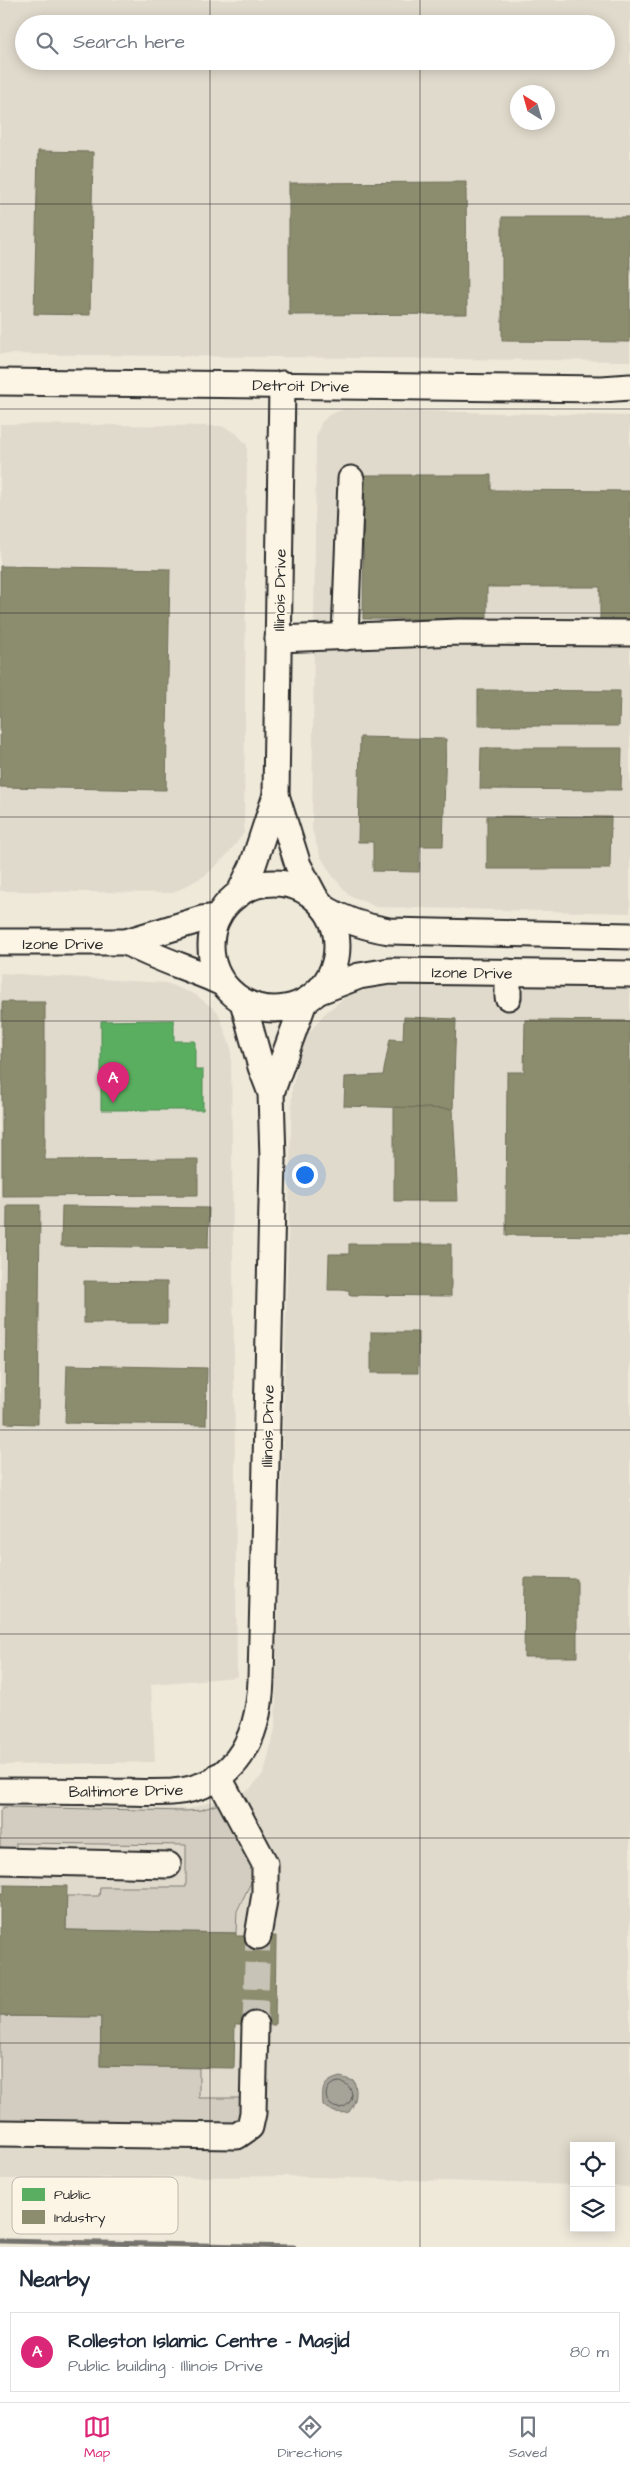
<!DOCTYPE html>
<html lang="en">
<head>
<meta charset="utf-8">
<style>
	body { margin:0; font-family:"Architects Daughter",sans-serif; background:#f2f2f3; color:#1f2937 }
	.controls { position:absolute; right:15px; bottom:15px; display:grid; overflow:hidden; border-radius:0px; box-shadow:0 2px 12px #0003 }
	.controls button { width:45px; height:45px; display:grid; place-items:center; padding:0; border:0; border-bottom:1px solid #e0e1e3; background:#fff; color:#1f2937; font:25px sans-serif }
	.compass { position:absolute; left:510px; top:85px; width:45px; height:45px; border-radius:50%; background:#fff; box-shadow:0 2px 12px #0003; rotate:323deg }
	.you { position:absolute; left:304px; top:1174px; width:18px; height:18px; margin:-12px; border:4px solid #fff; border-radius:50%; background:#1a73e8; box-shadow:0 0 0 8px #1a73e833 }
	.badge { display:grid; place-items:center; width:32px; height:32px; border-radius:50%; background:#db2777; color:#fff; font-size:16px; font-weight:700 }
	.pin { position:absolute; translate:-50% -41px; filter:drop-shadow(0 1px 2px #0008) }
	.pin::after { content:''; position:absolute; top:26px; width:18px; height:15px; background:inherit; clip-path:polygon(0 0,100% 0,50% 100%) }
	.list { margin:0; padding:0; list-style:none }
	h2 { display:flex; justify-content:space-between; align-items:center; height:65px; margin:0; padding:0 20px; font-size:21px }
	h2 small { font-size:16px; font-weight:400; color:#747a83 }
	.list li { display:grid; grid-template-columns:32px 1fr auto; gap:15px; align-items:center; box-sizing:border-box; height:80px; margin:0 10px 10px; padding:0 10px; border:1px solid #e0e1e3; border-radius:0px }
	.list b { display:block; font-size:19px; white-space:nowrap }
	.list p { margin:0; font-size:16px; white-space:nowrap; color:#747a83 }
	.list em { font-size:16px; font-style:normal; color:#747a83 }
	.icon { flex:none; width:28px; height:28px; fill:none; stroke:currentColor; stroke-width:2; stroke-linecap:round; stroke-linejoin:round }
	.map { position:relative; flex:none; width:630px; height:2247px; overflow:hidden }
	.search { position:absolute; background:#fff; box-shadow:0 2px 12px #0003; left:15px; right:15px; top:15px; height:55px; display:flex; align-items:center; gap:12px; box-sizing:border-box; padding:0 18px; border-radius:28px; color:#747a83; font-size:19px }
	.sheet { height:155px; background:#fff }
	nav { display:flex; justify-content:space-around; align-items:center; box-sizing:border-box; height:70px; border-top:1px solid #e0e1e3; background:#fff; font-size:14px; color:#747a83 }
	nav a { display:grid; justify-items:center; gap:2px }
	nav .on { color:#db2777 }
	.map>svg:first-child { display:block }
</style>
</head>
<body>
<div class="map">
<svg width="630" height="2247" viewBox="0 0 630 2247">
	<rect width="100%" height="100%" fill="#efe9da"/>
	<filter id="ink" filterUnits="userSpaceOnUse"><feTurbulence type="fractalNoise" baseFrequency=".02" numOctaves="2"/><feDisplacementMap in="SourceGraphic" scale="10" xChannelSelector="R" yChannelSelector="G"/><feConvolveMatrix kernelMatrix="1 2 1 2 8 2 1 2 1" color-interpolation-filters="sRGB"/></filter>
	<g filter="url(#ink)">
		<g fill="#e0dacc" fill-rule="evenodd">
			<path d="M 0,0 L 630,0 L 630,361 L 0,354 ZM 24,24 L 606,24 L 606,61 L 24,61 ZM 518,92 L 548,92 L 548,122 L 518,122 Z"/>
			<path d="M 344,409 L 630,416 L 630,913 L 376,907 L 349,895 L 331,874 L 320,855 L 312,830 L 316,437 L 321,423 L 329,415 Z"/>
			<path d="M 0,424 L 221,426 L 236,433 L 247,445 L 244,833 L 227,855 L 206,875 L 173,893 L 0,891 Z"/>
			<path d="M 0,973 L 166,983 L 196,995 L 218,1012 L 231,1048 L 237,1677 L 151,1684 L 155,1762 L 0,1765 Z"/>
			<path d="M 460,980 L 630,983 L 630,2187 L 611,2186 L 611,2146 L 574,2146 L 574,2185 L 286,2176 L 0,2179 L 0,1802 L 188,1809 L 249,1790 L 264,1773 L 275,1729 L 292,1088 L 304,1039 L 324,1014 L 348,995 L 383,986 Z"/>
		</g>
		<g fill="#d2cdc0" stroke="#7e7c76">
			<path d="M 225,1802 L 253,1867 L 252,1880 L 237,1911 L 236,1933 L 66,1930 L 66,1896 L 99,1896 L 100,1887 L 186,1887 L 186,1845 L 16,1843 L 16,1856 L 0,1850 L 0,1810 L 4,1807 L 186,1811 L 201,1810 Z"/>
			<path d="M 0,2016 L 101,2017 L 100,2066 L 199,2068 L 199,2098 L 239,2098 L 243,2113 L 235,2128 L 0,2127 Z"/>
		</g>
		<path fill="#a6a399" stroke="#75736d" d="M 340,2077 L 354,2081 C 358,2093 356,2102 349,2112 C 340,2114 330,2112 323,2105 C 322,2088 322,2082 340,2077 Z"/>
		<path fill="#5aae61" stroke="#4c8751" d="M 174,1020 L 174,1041 L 195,1041 L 195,1070 L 203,1070 L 203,1110 L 101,1110 L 101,1021 Z"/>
		<g fill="#8c8c6e" stroke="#6f6f5a">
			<path d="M 38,151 L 93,152 L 90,315 L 34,314 Z"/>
			<path d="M 466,182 L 467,314 L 289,315 L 289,183 Z"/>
			<path d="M 502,217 L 630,217 L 630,342 L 502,341 Z"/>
			<path d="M 364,475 L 491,475 L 491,490 L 630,491 L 630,624 L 600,624 L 600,587 L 487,587 L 487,619 L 363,619 Z"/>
			<path d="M 0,566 L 170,569 L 166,790 L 0,787 Z"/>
			<path d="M 478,690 L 620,691 L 619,726 L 478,726 Z"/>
			<path d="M 360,737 L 446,739 L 443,846 L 420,846 L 419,872 L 373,871 L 373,842 L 358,842 Z"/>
			<path d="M 481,748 L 622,748 L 621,790 L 480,789 Z"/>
			<path d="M 487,816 L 611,817 L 610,869 L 487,869 Z"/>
			<path d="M 2,1002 L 45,1002 L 45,1160 L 198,1159 L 198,1195 L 2,1196 Z"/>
			<path d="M 404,1017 L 456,1019 L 453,1109 L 344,1106 L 345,1077 L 383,1075 L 390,1039 L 403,1040 Z"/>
			<path d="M 525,1020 L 630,1021 L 630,1236 L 506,1235 L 507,1072 L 524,1072 Z"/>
			<path d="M 394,1107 L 453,1109 L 458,1201 L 394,1201 Z"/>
			<path d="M 7,1205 L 40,1205 L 38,1424 L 5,1423 Z"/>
			<path d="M 62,1206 L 209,1208 L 208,1248 L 61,1246 Z"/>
			<path d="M 349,1244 L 451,1244 L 451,1296 L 349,1295 L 349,1290 L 328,1290 L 329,1254 L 349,1254 Z"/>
			<path d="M 84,1281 L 167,1282 L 167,1323 L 84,1323 Z"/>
			<rect x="371" y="1332" width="47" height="41"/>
			<path d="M 67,1365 L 207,1368 L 206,1425 L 65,1423 Z"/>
			<path d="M 525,1578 L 577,1579 L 577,1657 L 524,1657 Z"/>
			<path d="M 4,1885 L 67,1886 L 66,1930 L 236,1933 L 236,1936 L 276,1936 L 275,2025 L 235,2025 L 234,2068 L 100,2066 L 101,2017 L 0,2016 L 0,1893 L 4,1893 Z"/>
		</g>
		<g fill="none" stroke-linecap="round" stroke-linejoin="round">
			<circle stroke="#5c5b57" stroke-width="1" cx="339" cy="2095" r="13"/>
			<path stroke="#75736d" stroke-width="5" d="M 0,2241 L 294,2247"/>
			<path stroke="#c8c3b7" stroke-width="25" stroke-dasharray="25 12" stroke-linecap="butt" d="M 255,2025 L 258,1936"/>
			<g stroke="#2b2b2b" stroke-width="29">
				<g id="minor">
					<path d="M 0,382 L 602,389 L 630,387"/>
					<path d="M 282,384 L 276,795 L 298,865 L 316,899"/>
					<path d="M 345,637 L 351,479"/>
					<path d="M 278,639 L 459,632 L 630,633"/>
					<circle cx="274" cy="946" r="63"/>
					<path d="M 239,894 L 253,865 L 276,795"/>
					<path d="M 324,908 C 345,921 365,927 389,931 L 630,936"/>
					<path d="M 0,942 L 126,942 L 202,919 L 218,917"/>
					<path d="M 126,942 C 156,959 190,968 222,983"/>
					<path d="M 317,992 L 359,976 L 390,971 L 630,974"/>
					<path d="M 508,997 L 508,972"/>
					<path d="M 271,1093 L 304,1002"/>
					<path d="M 218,1776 L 265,1864 L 265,1894 L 258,1936"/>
					<path d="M 0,1791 C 38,1791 76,1791 114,1792 C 133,1792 153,1793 172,1792 C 237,1787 259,1738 261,1680 L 273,1159 L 271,1093 L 261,1067 L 243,1002"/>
					<path d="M 0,1861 L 168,1865"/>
					<path d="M 0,2133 L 237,2136 L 250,2127 L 253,2113 L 255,2025"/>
				</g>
			</g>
			<use href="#minor" stroke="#fcf5e5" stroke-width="25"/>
		</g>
	</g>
	<path fill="none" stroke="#2b2b2b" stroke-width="1" stroke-opacity="0.55" d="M 210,0 L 210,24M 420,0 L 420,24M 210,61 L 210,2247M 420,61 L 420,2247M 0,204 L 630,204M 0,409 L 630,409M 0,613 L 630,613M 0,817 L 630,817M 0,1021 L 630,1021M 0,1226 L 630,1226M 0,1430 L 630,1430M 0,1634 L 630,1634M 0,1838 L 630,1838M 0,2043 L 630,2043"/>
	<g text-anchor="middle" stroke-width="5" stroke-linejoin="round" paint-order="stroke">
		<g font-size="16" fill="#2b2b2b" stroke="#fcf5e5">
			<text transform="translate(301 385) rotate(1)" y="6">Detroit Drive</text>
			<text transform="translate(279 590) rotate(-89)" y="6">Illinois Drive</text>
			<text x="63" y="949">Izone Drive</text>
			<text transform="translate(472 972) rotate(1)" y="6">Izone Drive</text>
			<text transform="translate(267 1426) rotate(-89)" y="6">Illinois Drive</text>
			<text transform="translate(126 1790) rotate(-1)" y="6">Baltimore Drive</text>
		</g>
	</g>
	<rect x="12" y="2177" width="166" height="57" rx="8" fill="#fcf5e5" stroke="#bdb8ad" stroke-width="1"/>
	<rect x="22" y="2188" width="23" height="13" fill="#5aae61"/>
	<rect x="22" y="2210" width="23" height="14" fill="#8c8c6e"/>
	<g font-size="14" fill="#2b2b2b">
		<text x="54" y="2199">Public</text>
		<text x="54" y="2222">Industry</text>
	</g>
</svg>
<div class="controls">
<button><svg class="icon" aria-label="locate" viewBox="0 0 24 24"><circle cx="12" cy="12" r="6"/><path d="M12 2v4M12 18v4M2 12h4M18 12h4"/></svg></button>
<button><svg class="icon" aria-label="layers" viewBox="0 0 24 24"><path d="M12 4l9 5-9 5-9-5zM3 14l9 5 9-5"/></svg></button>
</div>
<svg class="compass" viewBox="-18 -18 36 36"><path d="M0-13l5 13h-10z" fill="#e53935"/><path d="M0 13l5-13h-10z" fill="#747a83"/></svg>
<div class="you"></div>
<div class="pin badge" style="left:113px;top:1103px">A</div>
<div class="search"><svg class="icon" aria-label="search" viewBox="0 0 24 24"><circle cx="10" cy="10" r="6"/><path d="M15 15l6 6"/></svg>Search here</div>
</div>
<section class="sheet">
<h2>Nearby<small></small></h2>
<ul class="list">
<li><span class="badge">A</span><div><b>Rolleston Islamic Centre - Masjid</b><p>Public building · Illinois Drive</p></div><em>80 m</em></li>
</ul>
</section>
<nav>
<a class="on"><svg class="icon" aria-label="map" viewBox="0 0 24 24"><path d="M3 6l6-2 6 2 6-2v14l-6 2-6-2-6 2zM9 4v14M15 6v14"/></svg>Map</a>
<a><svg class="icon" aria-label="directions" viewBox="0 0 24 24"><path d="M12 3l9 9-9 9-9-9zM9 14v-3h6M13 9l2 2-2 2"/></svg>Directions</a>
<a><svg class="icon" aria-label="saved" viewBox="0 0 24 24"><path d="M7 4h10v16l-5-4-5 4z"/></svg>Saved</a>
</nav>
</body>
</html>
